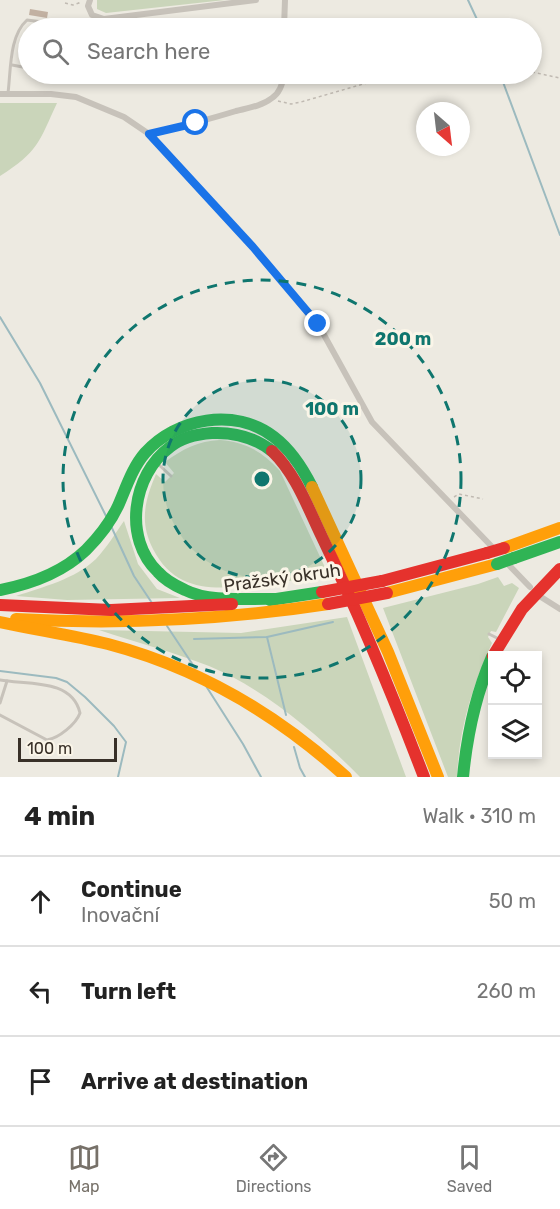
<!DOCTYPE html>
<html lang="en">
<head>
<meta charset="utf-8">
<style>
	body { margin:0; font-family:Rubik,sans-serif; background:#f6f6f6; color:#222 }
	.controls { position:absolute; right:18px; bottom:18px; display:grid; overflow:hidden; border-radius:0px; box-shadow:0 3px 9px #0003 }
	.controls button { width:54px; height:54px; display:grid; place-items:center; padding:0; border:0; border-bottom:2px solid #e0e0e0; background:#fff; color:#222; font:30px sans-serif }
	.compass { position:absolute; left:416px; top:102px; width:54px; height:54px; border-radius:50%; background:#fff; box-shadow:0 3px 9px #0003; rotate:152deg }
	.scale { position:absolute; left:18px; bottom:15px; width:99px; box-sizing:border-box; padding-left:6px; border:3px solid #383028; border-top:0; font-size:16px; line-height:21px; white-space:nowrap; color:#383028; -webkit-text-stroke:4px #faf5e8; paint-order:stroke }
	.stop { position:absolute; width:18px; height:18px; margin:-14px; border:4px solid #1a73e8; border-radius:50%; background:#fff }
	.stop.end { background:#1a73e8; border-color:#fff; box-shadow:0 2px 6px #0008 }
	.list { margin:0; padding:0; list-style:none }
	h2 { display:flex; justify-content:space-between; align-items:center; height:78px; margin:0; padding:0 24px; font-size:26px }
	h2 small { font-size:20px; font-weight:400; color:#767676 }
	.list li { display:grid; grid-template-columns:39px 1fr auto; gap:18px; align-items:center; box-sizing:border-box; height:90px; padding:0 24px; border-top:2px solid #e0e0e0 }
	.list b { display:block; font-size:22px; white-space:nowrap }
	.list p { margin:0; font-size:20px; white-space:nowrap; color:#767676 }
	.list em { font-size:20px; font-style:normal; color:#767676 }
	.icon { flex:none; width:33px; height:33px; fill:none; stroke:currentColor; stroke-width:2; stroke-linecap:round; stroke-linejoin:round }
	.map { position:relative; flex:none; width:560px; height:777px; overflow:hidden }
	.search { position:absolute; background:#fff; box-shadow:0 3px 9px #0003; left:18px; right:18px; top:18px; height:66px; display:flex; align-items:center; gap:15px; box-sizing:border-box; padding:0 21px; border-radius:33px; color:#767676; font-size:22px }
	.sheet { height:348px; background:#fff }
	nav { display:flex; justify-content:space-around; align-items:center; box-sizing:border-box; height:84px; border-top:2px solid #e0e0e0; background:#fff; font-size:16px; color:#767676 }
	nav a { display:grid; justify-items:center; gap:3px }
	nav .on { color:#777169 }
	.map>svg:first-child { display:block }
</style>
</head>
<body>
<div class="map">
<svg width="560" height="777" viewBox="0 0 560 777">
	<rect width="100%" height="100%" fill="#edeae1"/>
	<g fill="#cad5ba">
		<path d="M 97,0 L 225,0 L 106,13 L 97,9 Z"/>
		<path d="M 0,103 L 57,103 C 39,142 38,152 0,176 Z"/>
		<path d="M 220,440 C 246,442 263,452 280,471 L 329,576 C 308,579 287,581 265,584 C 221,589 177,596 153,549 C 139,522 145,500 156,474 L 165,482 L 174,473 L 165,462 C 183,449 198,441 220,440 Z"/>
		<path d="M 124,521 L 138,564 L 157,589 L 180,598 L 67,600 L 16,596 C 43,587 75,579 96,559 C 107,547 115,534 124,521 Z"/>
		<path d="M 498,577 L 504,586 L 512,583 L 519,588 L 496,632 L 491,631 L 488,637 L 492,643 C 472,687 459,729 457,777 L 448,777 L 383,608 L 478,584 Z"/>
		<path d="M 347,617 L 406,777 L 360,777 C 319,735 263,688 209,666 C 173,652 135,642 99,630 L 241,633 Z"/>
	</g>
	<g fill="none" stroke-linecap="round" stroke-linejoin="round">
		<g stroke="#9cbabf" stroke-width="2">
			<path d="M 468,0 L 481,28"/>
			<path d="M 500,74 L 560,235"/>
			<path d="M 0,317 L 40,383 L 106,516"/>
			<path d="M 111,526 L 134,576 L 152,603"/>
			<path d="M 167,626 L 195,668"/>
			<path d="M 267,637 L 286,715"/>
			<path d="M 194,639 L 267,637 L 333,622"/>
			<path d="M 0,671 L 56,678 L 67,682 L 85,697 L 114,726 L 126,742 L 118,777"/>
			<path d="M 206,686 L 243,744 L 261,777"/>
			<path d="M 294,747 L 300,768 L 305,777"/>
		</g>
	</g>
	<path fill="#c2b1a2" d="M 30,9 L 48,12 L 47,18 L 29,15 Z"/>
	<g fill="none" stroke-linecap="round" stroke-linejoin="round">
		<g stroke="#c0bab2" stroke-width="1.5" stroke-dasharray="3 3" stroke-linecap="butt">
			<path d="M 65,3 L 73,5 L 79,3 L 80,0"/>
			<path d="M 532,72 L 560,78"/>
			<path d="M 278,101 L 291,104 L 301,102 L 398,74"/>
			<path d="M 454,497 L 459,494 L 483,499"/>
		</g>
		<g stroke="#c7c2ba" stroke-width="3">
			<path d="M 12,65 L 28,68"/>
			<path d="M 65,74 L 95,78 L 96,74"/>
			<path d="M 8,93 C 11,70 9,36 27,20 L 89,28"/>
			<path d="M 158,464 L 171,476"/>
			<path d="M 489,634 L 499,639"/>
			<path d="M 0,680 C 26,685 72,678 80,713 C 76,724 59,738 47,740 L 0,715"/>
			<path d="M 0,703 L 7,681"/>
		</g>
		<g stroke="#c7c2ba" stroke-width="6">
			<path d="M 90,0 L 88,6 L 92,15 L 104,19 L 256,0"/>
			<path d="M 284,28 L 285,0"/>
			<path d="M 0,94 L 51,94 L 76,97 L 124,117 L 149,134 L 253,247 L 318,324 L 372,422 L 497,552"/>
			<path d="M 149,134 C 179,127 207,120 236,111 C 248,108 262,106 272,98 C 280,93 283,82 284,74"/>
			<path d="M 505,561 L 530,587"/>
			<path d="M 541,597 L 560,609"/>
		</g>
		<g stroke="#30b455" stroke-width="12">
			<path d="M 272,451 C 254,437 234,432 212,433 C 197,434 182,437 170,447 C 132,475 123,539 158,572 C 164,579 176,586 185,590 C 211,603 247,598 275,599"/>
			<path d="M 514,558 L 560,542"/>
			<path d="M 0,590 C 31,584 62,573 86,550 C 99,537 110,523 118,506 C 126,488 132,468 145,453 C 176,418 235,407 274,437 C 291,450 302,467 312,487"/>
			<path d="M 270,600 L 322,592"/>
			<path d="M 463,777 C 467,735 475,696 492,657"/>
		</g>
		<g stroke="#ff9f0a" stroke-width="12">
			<path d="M 312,487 L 388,652 L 438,777"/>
			<path d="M 504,548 L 560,528"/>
			<path d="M 387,593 L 497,564"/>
			<path d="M 16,619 C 121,625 224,620 328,604"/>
			<path d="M 0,622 C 36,630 73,635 108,644 C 199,668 277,714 346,777"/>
		</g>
		<g stroke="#e5322d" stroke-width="12">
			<path d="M 272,451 C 296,474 308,508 322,537 C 360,616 393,696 424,777"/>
			<path d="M 382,581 L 487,553"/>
			<path d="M 0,605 L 111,610 L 232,604"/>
			<path d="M 493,656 L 522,609 L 560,569"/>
		</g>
		<path stroke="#30b455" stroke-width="12" d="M 497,564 L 514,558"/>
		<g stroke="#e5322d" stroke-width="12">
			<path d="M 487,553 L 504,548"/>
			<path d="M 322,592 L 382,581"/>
			<path d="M 328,604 L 387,593"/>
		</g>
	</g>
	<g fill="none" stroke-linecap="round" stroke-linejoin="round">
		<path stroke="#1a73e8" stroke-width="8" d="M 196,123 L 149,134 L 253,247 L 318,324"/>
	</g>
	<circle cx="262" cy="479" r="99" fill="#0f766e" fill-opacity=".12"/>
	<g fill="none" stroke="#0f766e" stroke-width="3" stroke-dasharray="10 8">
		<circle cx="262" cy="479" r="99"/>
		<circle cx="262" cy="479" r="199"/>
	</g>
	<g text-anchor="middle" stroke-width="6" stroke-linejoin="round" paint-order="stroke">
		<g font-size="18" fill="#383028" stroke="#faf5e8">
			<text transform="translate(282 578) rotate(-8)" y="6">Pražský okruh</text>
		</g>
	</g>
	<circle cx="262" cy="479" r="9" fill="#0f766e" stroke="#faf5e8" stroke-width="3"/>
	<g font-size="18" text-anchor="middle" font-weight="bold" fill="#0f766e" stroke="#faf5e8" stroke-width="6" stroke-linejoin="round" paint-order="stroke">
		<text x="403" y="345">200 m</text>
		<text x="332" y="415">100 m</text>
	</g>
</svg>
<div class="controls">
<button><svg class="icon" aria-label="locate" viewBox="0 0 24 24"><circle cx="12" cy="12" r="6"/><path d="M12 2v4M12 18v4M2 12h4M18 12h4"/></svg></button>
<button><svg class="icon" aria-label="layers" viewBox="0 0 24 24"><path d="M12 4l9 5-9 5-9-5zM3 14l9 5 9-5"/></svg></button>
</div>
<svg class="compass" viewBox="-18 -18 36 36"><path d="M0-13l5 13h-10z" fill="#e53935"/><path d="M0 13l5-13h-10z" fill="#767676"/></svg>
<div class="scale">100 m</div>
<div class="stop" style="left:196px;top:123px"></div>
<div class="stop end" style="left:318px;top:324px"></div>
<div class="search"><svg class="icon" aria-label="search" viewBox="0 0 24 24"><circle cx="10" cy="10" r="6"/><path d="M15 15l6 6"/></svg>Search here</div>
</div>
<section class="sheet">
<h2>4 min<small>Walk · 310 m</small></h2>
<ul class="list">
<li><svg class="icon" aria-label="ahead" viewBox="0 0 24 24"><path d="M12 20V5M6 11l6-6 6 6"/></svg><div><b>Continue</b><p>Inovační</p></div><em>50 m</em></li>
<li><svg class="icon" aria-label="left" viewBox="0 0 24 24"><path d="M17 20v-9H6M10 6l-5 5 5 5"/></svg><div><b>Turn left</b></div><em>260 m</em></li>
<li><svg class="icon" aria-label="arrive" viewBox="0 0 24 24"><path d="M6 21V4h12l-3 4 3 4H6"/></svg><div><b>Arrive at destination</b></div></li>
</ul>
</section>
<nav>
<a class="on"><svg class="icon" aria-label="map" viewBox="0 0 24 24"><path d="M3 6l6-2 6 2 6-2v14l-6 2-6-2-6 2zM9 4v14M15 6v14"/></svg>Map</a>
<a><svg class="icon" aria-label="directions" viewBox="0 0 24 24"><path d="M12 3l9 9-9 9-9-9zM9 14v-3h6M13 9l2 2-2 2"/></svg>Directions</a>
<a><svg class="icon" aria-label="saved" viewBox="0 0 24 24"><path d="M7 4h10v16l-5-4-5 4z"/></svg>Saved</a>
</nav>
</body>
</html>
